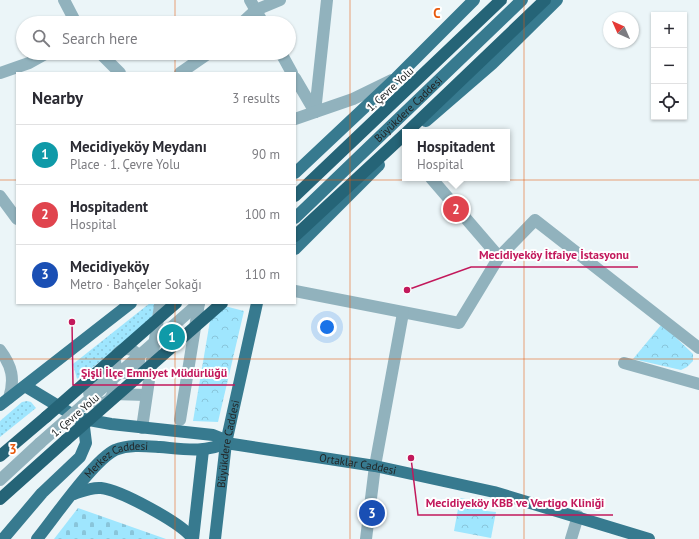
<!DOCTYPE html>
<html lang="en">
<head>
<meta charset="utf-8">
<style>
	body { margin:0; font-family:"PT Sans",sans-serif; background:#f7f7f7; color:#2b2b33 }
	.controls { position:absolute; right:12px; top:12px; display:grid; overflow:hidden; border-radius:0px; box-shadow:0 1px 3px #0004 }
	.controls button { width:36px; height:36px; display:grid; place-items:center; padding:0; border:0; border-bottom:1px solid #e1e1e2; background:#fff; color:#2b2b33; font:20px sans-serif }
	.compass { position:absolute; left:603px; top:12px; width:36px; height:36px; border-radius:50%; background:#fff; box-shadow:0 1px 3px #0004; rotate:315deg }
	.you { position:absolute; left:327px; top:327px; width:14px; height:14px; margin:-10px; border:3px solid #fff; border-radius:50%; background:#1a73e8; box-shadow:0 0 0 6px #1a73e833 }
	.badge { display:grid; place-items:center; width:26px; height:26px; border-radius:50%; background:#c03b80; color:#fff; font-size:13px; font-weight:700 }
	.pin { position:absolute; translate:-50% -50%; border:2px solid #fff; box-shadow:0 1px 4px #0006 }
	.popup { position:absolute; left:402px; top:129px; width:108px; height:52px; box-sizing:border-box; display:grid; place-content:center; border-radius:0px; background:#fff; filter:drop-shadow(0 1px 3px #0005); font-size:13px; white-space:nowrap; color:#7c7c81 }
	.popup b { font-size:15px; color:#2b2b33 }
	.popup::after { content:''; position:absolute; left:50%; top:100%; margin-left:-8px; border:8px solid transparent; border-top-color:#fff }
	.list { margin:0; padding:0; list-style:none }
	h2 { display:flex; justify-content:space-between; align-items:center; height:52px; margin:0; padding:0 16px; font-size:17px }
	h2 small { font-size:13px; font-weight:400; color:#7c7c81 }
	.list li { display:grid; grid-template-columns:26px 1fr auto; gap:12px; align-items:center; box-sizing:border-box; height:60px; padding:0 16px; border-top:1px solid #e1e1e2 }
	.list b { display:block; font-size:15px; white-space:nowrap }
	.list p { margin:0; font-size:13px; white-space:nowrap; color:#7c7c81 }
	.list em { font-size:13px; font-style:normal; color:#7c7c81 }
	.icon { flex:none; width:22px; height:22px; fill:none; stroke:currentColor; stroke-width:2; stroke-linecap:round; stroke-linejoin:round }
	.map { position:relative; flex:none; width:699px; height:539px; overflow:hidden }
	.search { position:absolute; background:#fff; box-shadow:0 1px 3px #0004; left:16px; top:16px; width:280px; height:44px; display:flex; align-items:center; gap:10px; box-sizing:border-box; padding:0 14px; border-radius:22px; color:#7c7c81; font-size:15px }
	.panel { position:absolute; background:#fff; box-shadow:0 1px 3px #0004; left:16px; top:72px; width:280px; height:232px; border-radius:0px }
	.map>svg:first-child { display:block }
</style>
</head>
<body>
<div class="map">
<svg width="699" height="539" viewBox="0 0 699 539">
	<defs>
		<pattern id="grass-dots" width="8" height="8" patternUnits="userSpaceOnUse"><rect width="8" height="8" fill="#9fe6fe"/><path d="M2 2h.1M6 6h.1" fill="none" stroke="#89c5da" stroke-width="1.8" stroke-linecap="round"/></pattern>
		<pattern id="cemetery-stones" width="16" height="16" patternUnits="userSpaceOnUse"><rect width="16" height="16" fill="#9fe6fe"/><path d="M2 7V4a2 2 0 0 1 4 0v3zM10 15v-3a2 2 0 0 1 4 0v3z" fill="#89c5da"/></pattern>
		<pattern id="park-crowns" width="20" height="18" patternUnits="userSpaceOnUse"><rect width="20" height="18" fill="#9fe6fe"/><path d="M2 6a3 3 0 1 1 6 0M12 15a3 3 0 1 1 6 0" fill="none" stroke="#89c5da"/></pattern>
	</defs>
	<rect width="100%" height="100%" fill="#ebf5f8"/>
	<g fill="url(#grass-dots)">
		<path d="M 150,303 L 155,303 L 151,323 L 77,379 L 73,364 Z"/>
		<path d="M 27,401 L 31,402 L 36,408 L 0,437 L 0,421 L 22,402 Z"/>
	</g>
	<path fill="url(#cemetery-stones)" d="M 78,508 L 166,539 L 54,539 Z"/>
	<g fill="url(#park-crowns)">
		<path d="M 213,303 L 244,311 L 218,422 L 193,421 Z"/>
		<path d="M 662,324 L 693,354 L 693,361 L 687,367 L 681,370 L 633,359 Z"/>
		<path d="M 460,498 L 488,503 L 487,511 L 496,512 L 491,538 L 454,531 Z"/>
	</g>
	<g fill="none" stroke-linecap="round" stroke-linejoin="round">
		<g stroke="#91b2bd" stroke-width="12">
			<path d="M 64,0 L 76,23"/>
			<path d="M 250,0 L 263,23"/>
			<path d="M 242,23 L 256,10 L 280,0"/>
			<path d="M 100,53 L 120,73"/>
			<path d="M 281,53 L 292,73"/>
			<path d="M 0,73 L 29,63 L 47,53"/>
			<path d="M 180,73 L 209,53"/>
			<path d="M 295,78 L 315,112"/>
			<path d="M 315,112 L 327,0"/>
			<path d="M 295,119 L 353,99 L 392,80"/>
			<path d="M 431,178 L 499,257"/>
			<path d="M 0,196 L 17,219"/>
			<path d="M 295,291 L 459,323 L 499,257 L 535,220 L 699,348"/>
			<circle cx="127" cy="361" r="12"/>
			<path d="M 0,350 C 12,366 15,379 9,398"/>
			<path d="M 624,363 L 699,384"/>
			<circle cx="101" cy="391" r="12"/>
			<path d="M 113,394 L 146,395"/>
			<path d="M 180,420 L 199,303"/>
			<path d="M 142,428 L 160,305 L 163,303"/>
			<path d="M 0,480 L 40,443"/>
			<path d="M 366,539 L 375,466 L 403,313"/>
			<path d="M 571,539 L 578,516"/>
		</g>
		<g stroke="#377a8f" stroke-width="12">
			<path d="M 426,121 L 492,64 L 557,0"/>
			<path d="M 295,173 L 396,78 L 474,0"/>
			<path id="s1" d="M 295,218 L 522,0"/>
			<path d="M 295,249 L 379,165"/>
			<path d="M 25,386 L 78,418 L 111,424 L 213,435 L 223,439 L 226,443"/>
			<path d="M 0,405 L 131,303"/>
			<path d="M 74,494 C 83,491 91,487 101,488 C 120,490 182,523 193,539"/>
			<path d="M 3,539 L 42,493 L 80,457 L 86,443 L 84,427 L 78,418"/>
			<path id="s2" d="M 37,539 C 54,518 94,460 115,450 C 129,444 146,446 160,447 C 183,449 205,453 226,443 L 375,466 L 494,492 L 649,539"/>
			<path d="M 193,539 L 203,450"/>
			<path id="s3" d="M 215,539 L 226,443 L 257,303"/>
		</g>
		<g stroke="#256477" stroke-width="12">
			<path d="M 407,132 L 545,0"/>
			<path d="M 295,196 L 501,0"/>
			<path d="M 295,236 L 405,134"/>
			<path d="M 0,456 L 46,417"/>
			<path d="M 0,499 L 66,440"/>
		</g>
		<path stroke="#91b2bd" stroke-width="12" d="M 40,443 L 199,303"/>
		<g stroke="#256477" stroke-width="12">
			<path d="M 46,417 L 176,303"/>
			<path d="M 66,440 L 222,303"/>
		</g>
	</g>
	<path fill="none" stroke="#e8590c" stroke-width="1" stroke-opacity="0.55" d="M 175,0 L 175,23M 350,0 L 350,539M 524,0 L 524,539M 175,53 L 175,73M 0,180 L 17,180M 295,180 L 699,180M 175,303 L 175,539M 0,359 L 699,359"/>
	<g text-anchor="middle" stroke-width="4" stroke-linejoin="round" paint-order="stroke">
		<g font-size="11" fill="#212526" stroke="#fff">
			<text transform="translate(390 89) rotate(-43)" y="4">1. Çevre Yolu</text>
			<text dy="4" stroke="none"><textPath href="#s1" startOffset="157">Büyükdere Caddesi</textPath></text>
			<text transform="translate(75 415) rotate(-41)" y="4">1. Çevre Yolu</text>
			<text dy="4" stroke="none"><textPath href="#s3" startOffset="96">Büyükdere Caddesi</textPath></text>
			<text dy="4" stroke="none"><textPath href="#s2" startOffset="116">Merkez Caddesi</textPath></text>
			<text dy="4" stroke="none"><textPath href="#s2" startOffset="365">Ortaklar Caddesi</textPath></text>
		</g>
	</g>
	<g font-size="13" text-anchor="middle" font-weight="bold" fill="#e8590c" stroke="#fff" stroke-width="4" stroke-linejoin="round" paint-order="stroke">
		<text x="437" y="18">C</text>
		<text x="13" y="454">3</text>
	</g>
	<path fill="none" stroke="#c2185b" stroke-width="1.5" d="M407 290L471 267H638M72 322L73 385H235M411 458L418 515H613"/>
	<g fill="#c2185b" stroke="#fff" stroke-width="1.5">
		<circle cx="407" cy="290" r="4"/>
		<circle cx="72" cy="322" r="4"/>
		<circle cx="411" cy="458" r="4"/>
	</g>
	<g font-size="12" text-anchor="middle" font-weight="bold" fill="#c2185b" stroke="#fff" stroke-width="4" stroke-linejoin="round" paint-order="stroke">
		<text x="554" y="259">Mecidiyeköy İtfaiye İstasyonu</text>
		<text x="154" y="377">Şişli İlçe Emniyet Müdürlüğü</text>
		<text x="515" y="507">Mecidiyeköy KBB ve Vertigo Kliniği</text>
	</g>
</svg>
<div class="controls">
<button>+</button>
<button>−</button>
<button><svg class="icon" aria-label="locate" viewBox="0 0 24 24"><circle cx="12" cy="12" r="6"/><path d="M12 2v4M12 18v4M2 12h4M18 12h4"/></svg></button>
</div>
<svg class="compass" viewBox="-18 -18 36 36"><path d="M0-13l5 13h-10z" fill="#e53935"/><path d="M0 13l5-13h-10z" fill="#7c7c81"/></svg>
<div class="you"></div>
<div class="pin badge" style="left:172px;top:337px;background:#0f9aa8">1</div>
<div class="pin badge" style="left:456px;top:209px;background:#e0444e">2</div>
<div class="popup"><b>Hospitadent</b>Hospital</div>
<div class="pin badge" style="left:372px;top:513px;background:#1a4fb4">3</div>
<div class="search"><svg class="icon" aria-label="search" viewBox="0 0 24 24"><circle cx="10" cy="10" r="6"/><path d="M15 15l6 6"/></svg>Search here</div>
<section class="panel">
<h2>Nearby<small>3 results</small></h2>
<ul class="list">
<li><span class="badge" style="background:#0f9aa8">1</span><div><b>Mecidiyeköy Meydanı</b><p>Place · 1. Çevre Yolu</p></div><em>90 m</em></li>
<li><span class="badge" style="background:#e0444e">2</span><div><b>Hospitadent</b><p>Hospital</p></div><em>100 m</em></li>
<li><span class="badge" style="background:#1a4fb4">3</span><div><b>Mecidiyeköy</b><p>Metro · Bahçeler Sokağı</p></div><em>110 m</em></li>
</ul>
</section>
</div>
</body>
</html>
